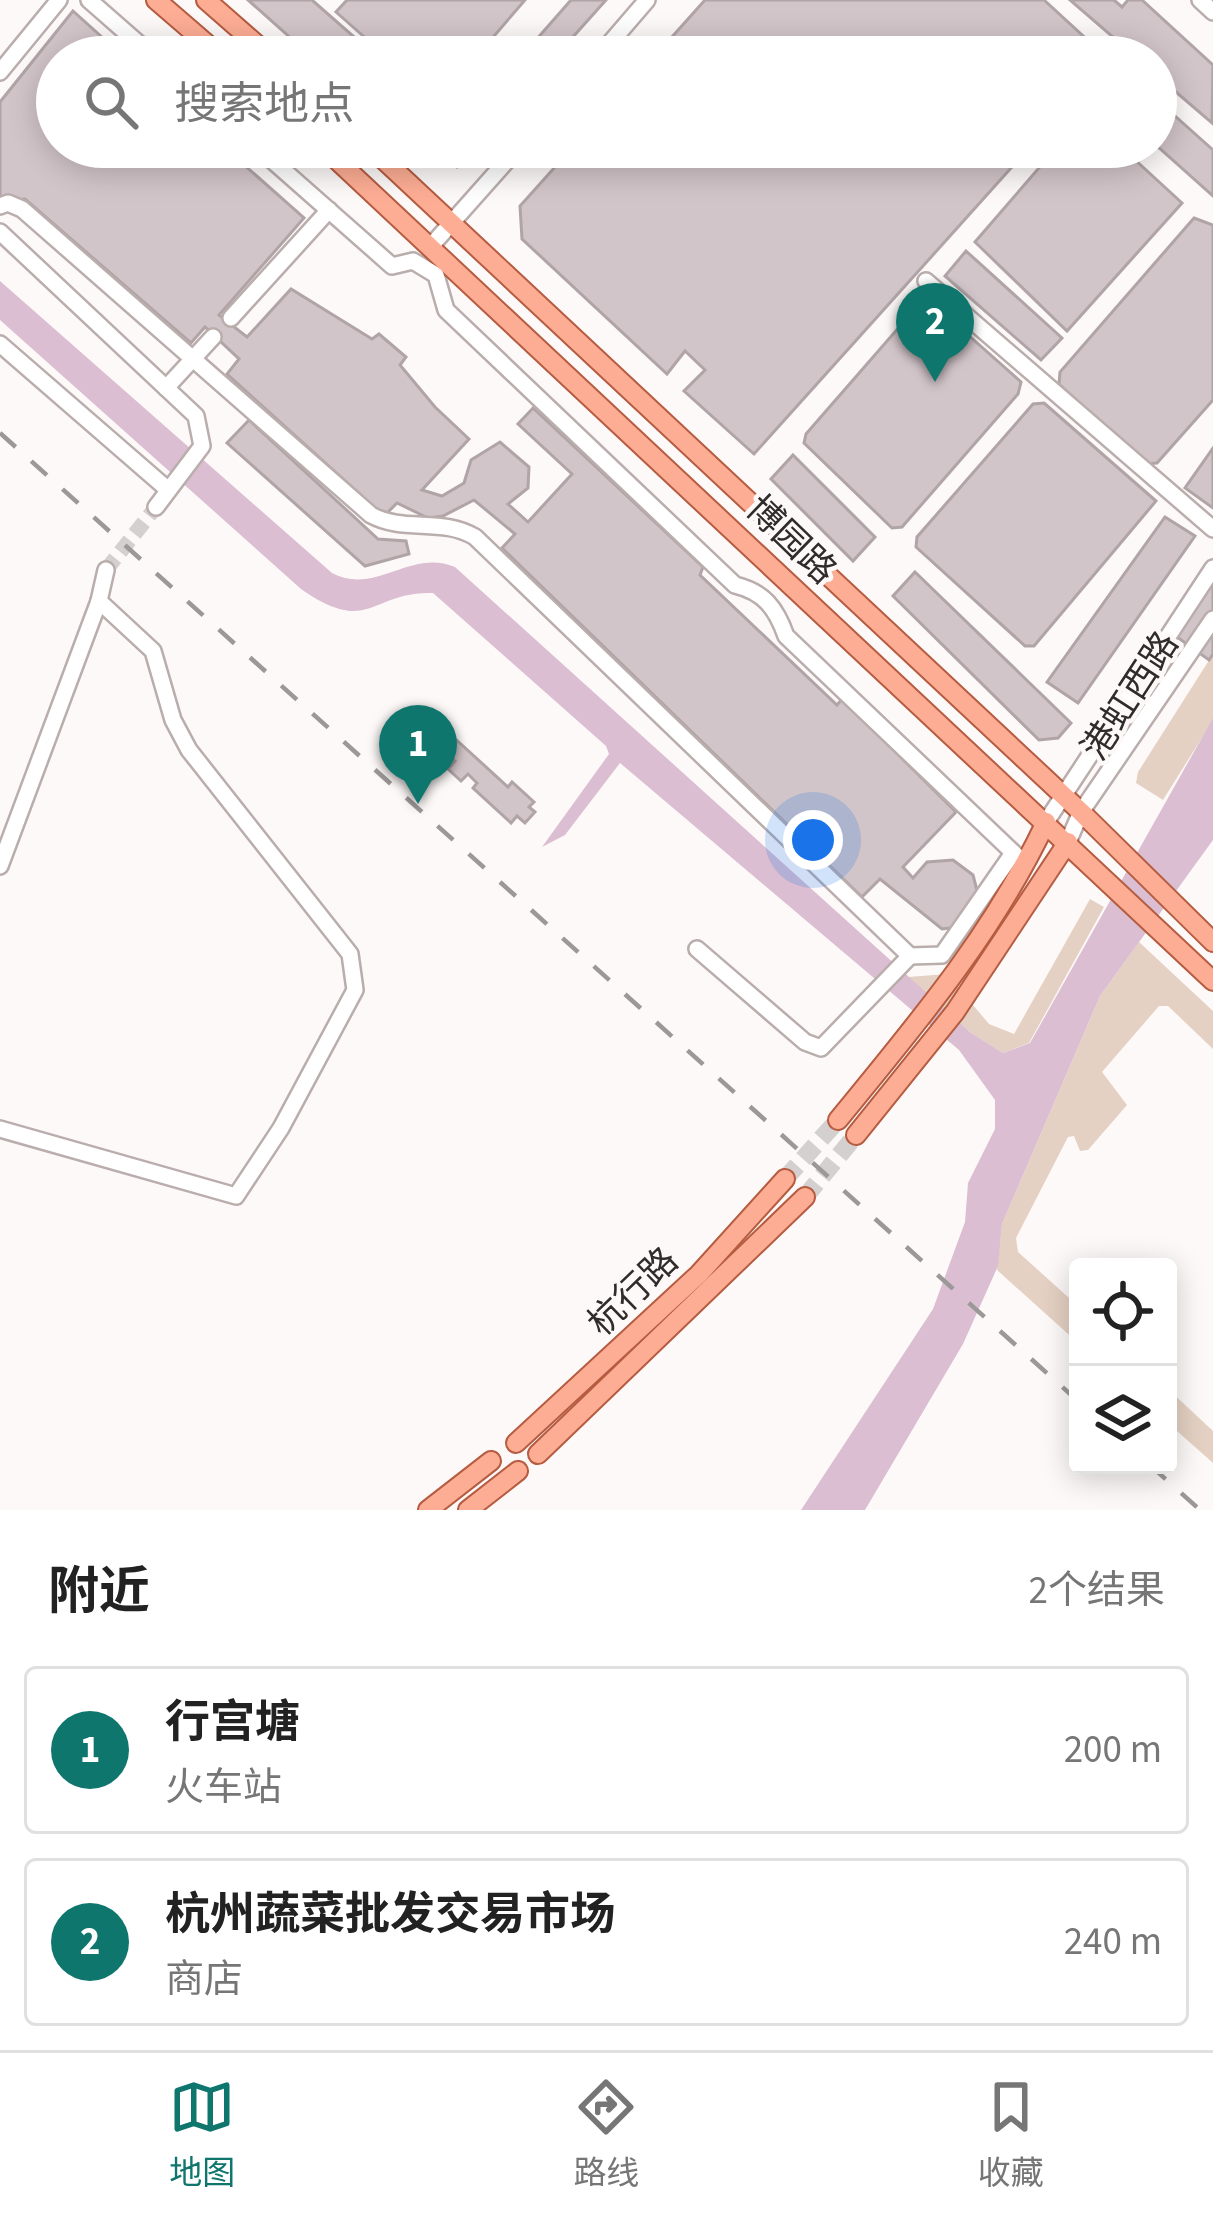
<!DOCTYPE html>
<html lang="zh">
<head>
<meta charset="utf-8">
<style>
	body { margin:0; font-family:"Source Sans 3","Noto Sans SC",sans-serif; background:#f2f2f2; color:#222 }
	.controls { position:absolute; right:36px; bottom:36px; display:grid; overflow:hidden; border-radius:12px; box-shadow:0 6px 30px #0003 }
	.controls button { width:108px; height:108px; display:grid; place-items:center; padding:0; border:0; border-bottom:3px solid #e0e0e0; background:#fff; color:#222; font:60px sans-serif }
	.you { position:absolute; left:813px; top:840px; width:42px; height:42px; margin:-30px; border:9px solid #fff; border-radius:50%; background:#1a73e8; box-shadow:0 0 0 18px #1a73e833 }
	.badge { display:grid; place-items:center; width:78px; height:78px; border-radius:50%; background:#0f766e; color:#fff; font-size:39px; font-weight:700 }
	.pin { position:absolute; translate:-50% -99px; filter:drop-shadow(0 3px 6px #0008) }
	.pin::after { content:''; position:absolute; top:63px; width:42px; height:36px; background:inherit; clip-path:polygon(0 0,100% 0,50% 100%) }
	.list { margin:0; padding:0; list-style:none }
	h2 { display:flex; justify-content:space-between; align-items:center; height:156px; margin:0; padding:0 48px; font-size:51px }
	h2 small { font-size:39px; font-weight:400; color:#767676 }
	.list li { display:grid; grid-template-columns:78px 1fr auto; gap:36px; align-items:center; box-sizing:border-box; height:168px; margin:0 24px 24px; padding:0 24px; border:3px solid #e0e0e0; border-radius:12px }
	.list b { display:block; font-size:45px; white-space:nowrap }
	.list p { margin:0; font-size:39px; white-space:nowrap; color:#767676 }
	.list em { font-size:39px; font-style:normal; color:#767676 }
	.icon { flex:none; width:66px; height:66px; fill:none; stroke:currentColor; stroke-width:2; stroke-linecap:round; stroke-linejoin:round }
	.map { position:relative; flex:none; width:1213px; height:1510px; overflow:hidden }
	.search { position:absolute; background:#fff; box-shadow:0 6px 30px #0003; left:36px; right:36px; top:36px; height:132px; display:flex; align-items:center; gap:30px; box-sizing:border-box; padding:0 42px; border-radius:66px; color:#767676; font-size:45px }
	.sheet { height:540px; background:#fff }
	nav { display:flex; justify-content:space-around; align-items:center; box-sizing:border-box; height:168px; border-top:3px solid #e0e0e0; background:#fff; font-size:33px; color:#767676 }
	nav a { display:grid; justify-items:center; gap:6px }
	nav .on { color:#0f766e }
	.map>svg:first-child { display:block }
</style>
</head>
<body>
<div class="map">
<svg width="1213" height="1510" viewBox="0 0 1213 1510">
	<rect width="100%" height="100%" fill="#fef9f9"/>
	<g fill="#e4d1c3">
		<path d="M 1213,654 L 1213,720 L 1163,800 L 1136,783 L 1138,772 Z"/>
		<path d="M 1090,899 L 1104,907 L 1029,1043 L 1003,1053 L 970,1032 L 908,977 L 947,974 L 989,1024 L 1014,1034 Z"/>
		<path d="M 1139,942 L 1213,1011 L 1213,1049 L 1168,1006 L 1159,1006 L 1102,1072 L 1127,1105 L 1088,1150 L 1080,1151 L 1074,1136 L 1068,1137 L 1016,1238 L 1018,1252 L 1078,1306 L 1078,1343 L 997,1270 L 1002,1224 L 1100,996 Z"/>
		<path d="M 1168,1389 L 1213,1431 L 1213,1463 L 1168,1423 Z"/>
	</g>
	<path fill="#dbbed1" d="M 0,281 L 332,573 C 376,596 410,548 455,567 L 970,1032 L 1003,1053 L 1030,1043 L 1213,718 L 1213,840 L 1100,996 L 1002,1224 L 998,1266 L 963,1344 L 865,1510 L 801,1510 L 933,1309 L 965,1222 L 968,1183 L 995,1129 L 995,1100 L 959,1050 L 620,763 L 565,835 L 542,847 L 609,754 L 606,746 L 433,593 C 370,591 370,637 301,589 L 0,320 Z"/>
	<g fill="#d2c5c9" stroke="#b0a4a7" stroke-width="3">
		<path d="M 248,0 L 312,0 L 377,57 L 312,57 Z"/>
		<path d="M 347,0 L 525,0 L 476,57 L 387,57 L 336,12 Z"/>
		<path d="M 571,0 L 606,0 L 555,57 L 521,57 Z"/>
		<path d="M 705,0 L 1044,0 L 1106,57 L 654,57 Z"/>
		<path d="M 1070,0 L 1114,0 L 1122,7 L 1128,0 L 1142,0 L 1213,65 L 1212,123 L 1156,75 L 1156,57 L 1136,57 Z"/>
		<path d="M 73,11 L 124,57 L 57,57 L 57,147 L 224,147 L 304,218 L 219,315 L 247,337 L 291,289 L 372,339 L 379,334 L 406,357 L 400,365 L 435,407 L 469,439 L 422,490 L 442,496 L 464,483 L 471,460 L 500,442 L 529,467 L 528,488 L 508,504 L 528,522 L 572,474 L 518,424 L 533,408 L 703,567 L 700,575 L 837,705 L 842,699 L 956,812 L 903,867 L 913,878 L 927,862 L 953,860 L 973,875 L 979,898 L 958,927 L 942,929 L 880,879 L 862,897 L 502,548 L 515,534 L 474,500 L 443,516 L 428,518 L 397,503 L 384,516 L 227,374 L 239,359 L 205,327 L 191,343 L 25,199 L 0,201 L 0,102 Z"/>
		<path d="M 1156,99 L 1213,150 L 1213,196 L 1156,145 Z"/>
		<path d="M 442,147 L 475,147 L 457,167 L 437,152 Z"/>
		<path d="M 573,147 L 1030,147 L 754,454 L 684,391 L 705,370 L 685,351 L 667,374 L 522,239 L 520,206 Z"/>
		<path d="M 1057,147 L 1121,147 L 1182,203 L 1067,331 L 975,242 Z"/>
		<path d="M 1194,218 L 1213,225 L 1213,400 L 1157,463 L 1146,464 L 1059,384 L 1060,372 Z"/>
		<path d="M 966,251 L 1062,338 L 1041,360 L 945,276 Z"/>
		<path d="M 921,302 L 932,303 L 1021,382 L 1018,394 L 902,527 L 892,528 L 804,443 L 806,434 Z"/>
		<path d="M 1044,403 L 1156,501 L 1034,646 L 1025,646 L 916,547 L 917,537 L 1033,404 Z"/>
		<path d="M 249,420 L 378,539 L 406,541 L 409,554 L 365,566 L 227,443 Z"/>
		<path d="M 1213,448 L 1213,508 L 1185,488 Z"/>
		<path d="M 793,455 L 875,537 L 853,561 L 771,479 Z"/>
		<path d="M 1165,517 L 1195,536 L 1078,703 L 1047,682 Z"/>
		<path d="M 915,572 L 1071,723 L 1058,738 L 1039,740 L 893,596 Z"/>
		<path d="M 1213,580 L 1213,654 L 1209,660 L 1170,632 Z"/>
		<path d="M 440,725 L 508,787 L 512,782 L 534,802 L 529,807 L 535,812 L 525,823 L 517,816 L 511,823 L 473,788 L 477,783 L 468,774 L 461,781 L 448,769 L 455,761 L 429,737 Z"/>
	</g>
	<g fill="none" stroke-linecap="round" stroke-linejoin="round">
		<path stroke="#d5d0d0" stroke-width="15" stroke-dasharray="15 8" stroke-linecap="butt" d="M 106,570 L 156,507"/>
		<g stroke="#d5d0d0" stroke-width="18" stroke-dasharray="18 9" stroke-linecap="butt">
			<path d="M 785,1179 L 838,1120"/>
			<path d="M 805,1197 L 856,1135"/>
		</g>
		<g stroke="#baaead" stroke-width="20">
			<g id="minor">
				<path d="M 89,0 L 154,57"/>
				<path d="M 1200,0 L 1213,12"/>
				<path d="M 598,57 L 647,0"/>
				<path d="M 0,72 L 59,0"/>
				<path d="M 257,147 L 392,266 L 413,261 L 436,275 L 446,310 L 735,585 C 764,592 776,608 786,636 L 1020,859"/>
				<path d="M 0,206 L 8,203 L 22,209 L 371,515 C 404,533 442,517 475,537 L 910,956 L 942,955 L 1013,853"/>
				<path d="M 0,232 L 196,416 L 202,446 L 156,507"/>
				<path d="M 431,246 L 519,147"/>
				<path d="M 926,281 L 1213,529"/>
				<path d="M 231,318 L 329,210"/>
				<path d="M 0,344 L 166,488"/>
				<path d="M 166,388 L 213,337"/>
				<path d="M 1046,822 L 1213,568"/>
				<path d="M 1068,842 L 1081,812 L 1213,619"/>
				<path d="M 0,866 L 99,601"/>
				<path d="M 697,949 L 805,1042 L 821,1048 L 910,956"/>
				<path d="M 0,1129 L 236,1196 L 281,1128 L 355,990 L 350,954 L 189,750 L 173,720 L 153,651 L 99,601 L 106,570"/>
			</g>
		</g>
		<g stroke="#b55c41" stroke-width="22">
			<g id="major">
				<path d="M 156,0 L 222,57"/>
				<path d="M 206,0 L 271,57"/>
				<path d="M 323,147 L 1213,981"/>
				<path d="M 370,147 L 1081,812 L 1213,942"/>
				<path d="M 838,1120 C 915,1026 994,933 1046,822"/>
				<path d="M 856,1135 L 955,1012 L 1068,842"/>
				<path d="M 516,1443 L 699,1274 L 785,1179"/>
				<path d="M 538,1454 L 805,1197"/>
				<path d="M 428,1510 L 491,1461"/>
				<path d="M 468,1510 L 518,1471"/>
			</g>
		</g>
		<use href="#minor" stroke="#fff" stroke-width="15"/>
		<use href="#major" stroke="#fdad94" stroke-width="18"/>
		<g stroke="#9d9898" stroke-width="4.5" stroke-dasharray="21 21" stroke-linecap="butt">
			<path d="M 0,433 L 1078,1401"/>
			<path d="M 1150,1465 L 1200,1510"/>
		</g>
	</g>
	<g text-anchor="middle" stroke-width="9" stroke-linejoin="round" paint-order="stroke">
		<g font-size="36" fill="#312c2c" stroke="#fef9f9">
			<text transform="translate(792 539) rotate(44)" y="13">博园路</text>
			<text transform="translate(1129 695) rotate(-57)" y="13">港虹西路</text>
			<text transform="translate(632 1291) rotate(-44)" y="13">杭行路</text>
		</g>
	</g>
</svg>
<div class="controls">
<button><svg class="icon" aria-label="locate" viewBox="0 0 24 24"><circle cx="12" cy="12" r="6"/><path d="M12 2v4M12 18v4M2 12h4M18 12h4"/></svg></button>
<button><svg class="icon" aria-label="layers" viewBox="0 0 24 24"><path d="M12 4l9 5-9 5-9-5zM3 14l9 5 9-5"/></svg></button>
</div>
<div class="you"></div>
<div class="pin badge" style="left:418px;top:804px">1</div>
<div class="pin badge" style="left:935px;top:382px">2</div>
<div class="search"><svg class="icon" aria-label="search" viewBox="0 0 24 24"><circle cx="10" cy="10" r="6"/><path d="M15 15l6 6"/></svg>搜索地点</div>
</div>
<section class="sheet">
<h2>附近<small>2个结果</small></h2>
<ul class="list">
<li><span class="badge">1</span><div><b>行宫塘</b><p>火车站</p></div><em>200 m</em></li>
<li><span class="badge">2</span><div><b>杭州蔬菜批发交易市场</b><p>商店</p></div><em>240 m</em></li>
</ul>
</section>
<nav>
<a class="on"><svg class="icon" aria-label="map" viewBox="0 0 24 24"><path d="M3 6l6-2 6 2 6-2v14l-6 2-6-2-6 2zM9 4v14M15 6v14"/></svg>地图</a>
<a><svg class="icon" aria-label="directions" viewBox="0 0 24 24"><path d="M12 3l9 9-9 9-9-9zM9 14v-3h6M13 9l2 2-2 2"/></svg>路线</a>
<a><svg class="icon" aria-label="saved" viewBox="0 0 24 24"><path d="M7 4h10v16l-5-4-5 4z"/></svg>收藏</a>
</nav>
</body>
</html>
